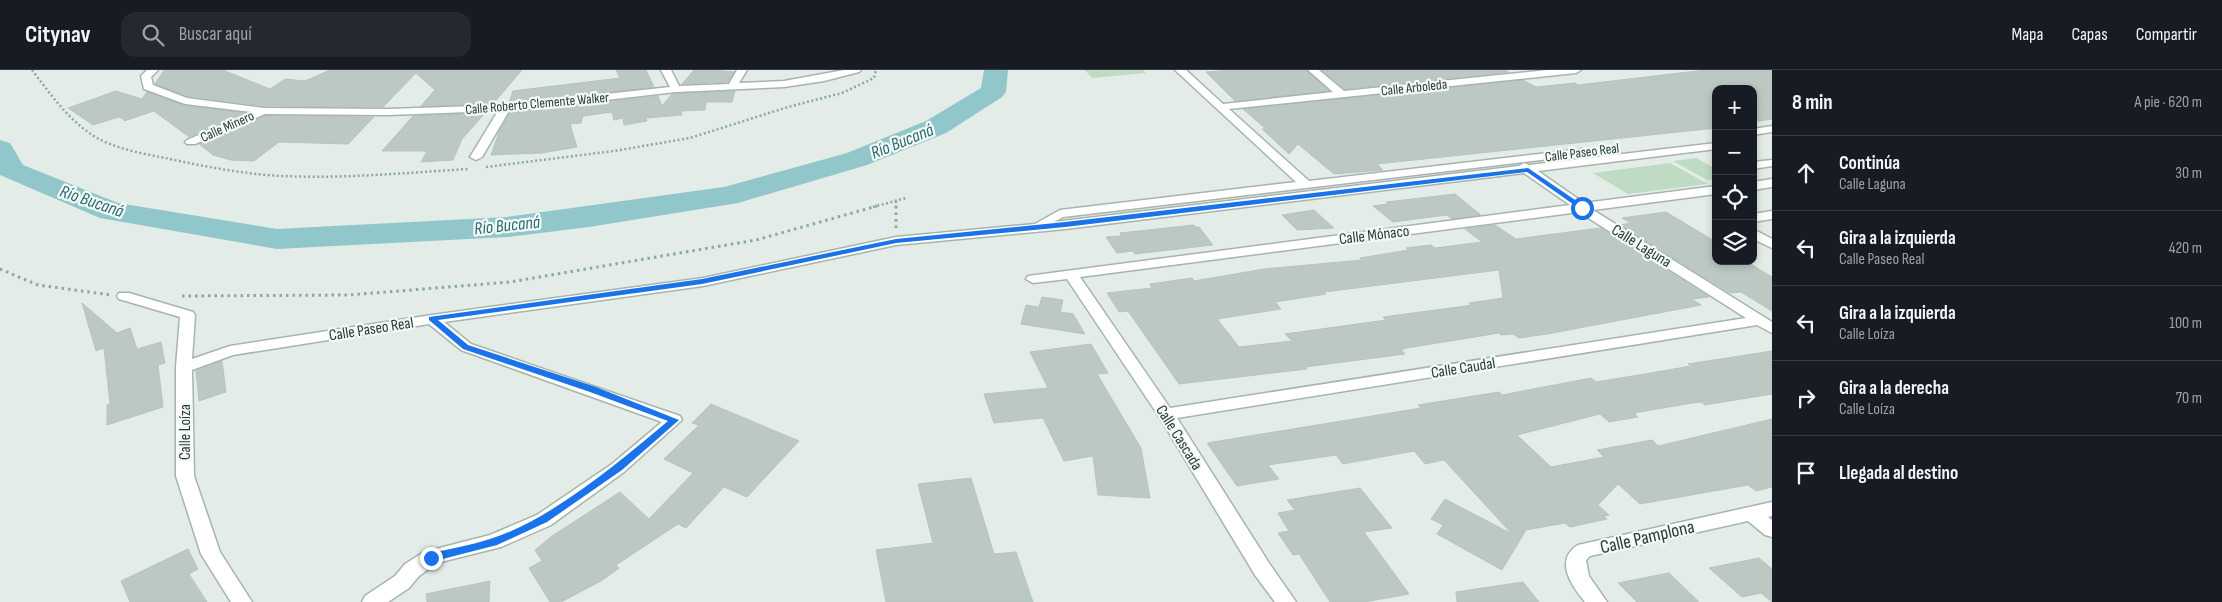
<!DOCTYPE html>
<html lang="es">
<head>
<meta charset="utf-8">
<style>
	body { margin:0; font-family:"Sofia Sans Condensed",sans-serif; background:#242831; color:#f1f3f6 }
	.controls { position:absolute; right:15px; top:15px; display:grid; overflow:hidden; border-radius:10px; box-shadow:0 2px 8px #0003 }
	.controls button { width:45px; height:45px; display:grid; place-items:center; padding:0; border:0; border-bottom:1px solid #363941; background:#171b24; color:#f1f3f6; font:25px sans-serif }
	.stop { position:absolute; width:15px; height:15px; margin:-11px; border:4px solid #1a73e8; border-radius:50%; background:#fff }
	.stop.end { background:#1a73e8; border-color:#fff; box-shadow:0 1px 5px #0008 }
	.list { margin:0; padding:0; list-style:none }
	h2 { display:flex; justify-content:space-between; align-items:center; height:65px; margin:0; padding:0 20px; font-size:21px }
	h2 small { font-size:16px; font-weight:400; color:#9ea1a6 }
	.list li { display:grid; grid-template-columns:32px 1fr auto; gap:15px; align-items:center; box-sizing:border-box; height:75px; padding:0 20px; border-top:1px solid #363941 }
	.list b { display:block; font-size:19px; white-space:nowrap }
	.list p { margin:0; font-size:16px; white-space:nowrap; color:#9ea1a6 }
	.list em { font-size:16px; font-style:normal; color:#9ea1a6 }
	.icon { flex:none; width:28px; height:28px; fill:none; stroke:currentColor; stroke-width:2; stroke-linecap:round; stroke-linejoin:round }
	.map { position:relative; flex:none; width:1772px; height:532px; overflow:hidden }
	header { display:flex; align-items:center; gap:30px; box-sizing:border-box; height:70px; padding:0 25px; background:#171b24; border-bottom:1px solid #363941 }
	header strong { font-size:24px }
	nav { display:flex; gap:28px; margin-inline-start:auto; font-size:18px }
	.search { width:350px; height:45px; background:#242831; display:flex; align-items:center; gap:12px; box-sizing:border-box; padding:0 18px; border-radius:15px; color:#9ea1a6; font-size:19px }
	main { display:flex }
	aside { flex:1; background:#171b24 }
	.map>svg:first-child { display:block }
</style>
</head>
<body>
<header>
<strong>Citynav</strong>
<div class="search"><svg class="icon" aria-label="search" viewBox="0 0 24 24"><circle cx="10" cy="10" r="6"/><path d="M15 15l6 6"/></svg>Buscar aquí</div>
<nav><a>Mapa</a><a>Capas</a><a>Compartir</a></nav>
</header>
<main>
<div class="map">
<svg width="1772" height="532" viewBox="0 0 1772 532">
	<rect width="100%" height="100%" fill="#e4ece7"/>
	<g fill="#bfdbc4">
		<path d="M 1085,0 L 1143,0 L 1146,3 L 1092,8 Z"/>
		<path d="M 1696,88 L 1716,99 L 1716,109 L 1707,110 L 1673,91 Z"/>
		<path d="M 1670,93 L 1708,114 L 1628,124 L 1593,103 Z"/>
	</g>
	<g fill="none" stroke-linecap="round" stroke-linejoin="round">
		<path fill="#91c7cb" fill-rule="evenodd" d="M 984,0 L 1008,0 L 1006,22 L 1002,27 L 946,63 L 867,95 L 738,133 L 589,157 L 507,167 L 277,179 L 100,148 L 0,105 L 0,70 L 10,73 L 23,95 L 118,133 L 277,159 L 507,147 L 724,117 L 847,83 L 926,51 L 981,18 Z"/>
	</g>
	<g fill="#bcc9c3" stroke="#b7c5be" fill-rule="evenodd">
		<path d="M 164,0 L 223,0 L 270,19 L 285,9 L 305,11 L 330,0 L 522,0 L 493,34 L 421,36 L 435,20 L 416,3 L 383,37 L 264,36 L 187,26 L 155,14 Z"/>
		<path d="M 616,0 L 646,0 L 654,17 L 509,33 L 513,21 L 620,8 Z"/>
		<path d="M 694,0 L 714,0 L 734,2 L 728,12 L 682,14 Z"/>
		<path d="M 1233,0 L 1306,0 L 1329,21 L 1235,31 L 1206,2 Z"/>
		<path d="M 1322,0 L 1505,0 L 1509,2 L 1345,19 Z"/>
		<path d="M 1705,0 L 1772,0 L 1772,49 L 1753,52 L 1753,17 L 1716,19 L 1716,58 L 1377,94 L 1383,100 L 1334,104 L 1298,74 L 1289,84 L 1262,59 L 1266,59 L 1243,39 L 1523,10 L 1536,17 L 1575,13 L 1578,15 Z"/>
		<path d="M 116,21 L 142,29 L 147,22 L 185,36 L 244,43 L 189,67 L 154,41 L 124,51 L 125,50 L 119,47 L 93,55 L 68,38 Z"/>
		<path d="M 735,21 L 732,32 L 706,32 L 705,40 L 681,41 L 682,45 L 646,48 L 647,51 L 624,55 L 623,48 L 614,50 L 612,42 L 583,46 L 581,53 L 570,54 L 577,77 L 542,83 L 491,85 L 499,62 L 510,43 L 658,26 L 662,36 L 672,24 Z"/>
		<path d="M 485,43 L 462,69 L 453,90 L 421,92 L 427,81 L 382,81 L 413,46 Z"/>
		<path d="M 265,46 L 374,47 L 348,74 L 279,72 L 254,91 L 231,90 L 213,85 L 199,74 Z"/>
		<path d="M 1455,124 L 1481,145 L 1452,149 L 1447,145 L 1393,152 L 1373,136 L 1388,134 L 1386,132 Z"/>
		<path d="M 1314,140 L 1334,158 L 1297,160 L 1282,145 Z"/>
		<path d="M 1666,142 L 1716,172 L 1716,191 L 1746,191 L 1772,207 L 1772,241 L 1741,222 L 1730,223 L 1620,155 L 1631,153 L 1622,148 Z"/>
		<path d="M 1194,155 L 1195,157 L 1199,157 L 1213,175 L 1135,184 L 1133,181 L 1117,183 L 1106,167 L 1121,166 L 1120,163 Z"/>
		<path d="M 1495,155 L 1516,169 L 1600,158 L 1709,227 L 1692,229 L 1701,235 L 1547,264 L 1519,268 L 1513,264 L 1501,265 L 1499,263 L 1401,279 L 1405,284 L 1305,297 L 1307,299 L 1179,314 L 1128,241 L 1119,242 L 1107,223 L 1152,218 L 1150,214 L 1192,208 L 1194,211 L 1264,199 L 1362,190 L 1360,188 L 1409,180 L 1406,178 L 1431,175 L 1435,178 L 1482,172 L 1465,159 ZM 1499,200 L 1503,228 L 1469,233 L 1471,235 L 1466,236 L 1383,247 L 1386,250 L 1285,264 L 1292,271 L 1239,277 L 1217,249 L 1281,239 L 1275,232 L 1326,224 L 1324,222 Z"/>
		<path d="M 1042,227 L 1063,230 L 1060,242 L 1073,244 L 1085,264 L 1021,254 L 1026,235 L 1039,237 Z"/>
		<path d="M 82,233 L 117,263 L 130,258 L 137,279 L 161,272 L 165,293 L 158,295 L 163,337 L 107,355 L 107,335 L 110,334 L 104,278 L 96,281 Z"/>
		<path d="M 1091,274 L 1108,303 L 1097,304 L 1141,378 L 1150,428 L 1098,425 L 1093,386 L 1064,391 L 1043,348 L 994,353 L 984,324 L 1048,318 L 1030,282 Z"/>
		<path d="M 1772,281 L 1772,324 L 1705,335 L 1701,332 L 1692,333 L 1634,343 L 1638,347 L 1609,352 L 1600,344 L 1517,365 L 1551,397 L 1604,387 L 1597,380 L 1652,370 L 1658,376 L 1772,349 L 1772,417 L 1756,421 L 1748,415 L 1640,434 L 1618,414 L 1598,435 L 1609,445 L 1604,446 L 1607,449 L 1570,457 L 1565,453 L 1526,460 L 1502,500 L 1437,464 L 1443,455 L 1431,449 L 1445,429 L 1512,464 L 1444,390 L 1425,394 L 1414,381 L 1343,394 L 1336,385 L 1268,395 L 1279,409 L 1237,416 L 1207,373 L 1421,338 L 1418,335 L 1499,322 L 1502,325 L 1591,308 L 1596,312 L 1645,304 L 1691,296 L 1688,294 Z"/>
		<path d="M 222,291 L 226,322 L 199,331 L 196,301 Z"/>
		<path d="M 711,334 L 799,371 L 747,427 L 724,417 L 686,458 L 678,454 L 616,495 L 619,498 L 601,511 L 561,532 L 550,532 L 529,498 L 542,491 L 535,480 L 552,466 L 620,422 L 649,449 L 693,403 L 664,389 L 699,355 L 692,353 Z"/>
		<path d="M 971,408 L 994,484 L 1016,482 L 1033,532 L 886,532 L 876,480 L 933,473 L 918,414 Z"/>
		<path d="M 1360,418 L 1392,458 L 1364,462 L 1409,524 L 1365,532 L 1330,532 L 1299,484 L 1293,485 L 1278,463 L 1289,461 L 1278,443 L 1295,440 L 1287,430 Z"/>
		<path d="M 188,479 L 198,499 L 189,504 L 207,532 L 130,532 L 121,511 Z"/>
		<path d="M 1759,488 L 1772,499 L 1772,532 L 1761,523 L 1742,527 L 1709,498 Z"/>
		<path d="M 1669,503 L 1699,532 L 1637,532 L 1618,513 Z"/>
		<path d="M 490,511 L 489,532 L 427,532 L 426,524 Z"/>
		<path d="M 1523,512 L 1539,532 L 1457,532 L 1456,522 Z"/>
	</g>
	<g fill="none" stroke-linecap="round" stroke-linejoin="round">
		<g stroke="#a7b4ae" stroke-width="3">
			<g id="minor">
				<path d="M 147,0 L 158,0 L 151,7 L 153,15 L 187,28 L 264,38 L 388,39 L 505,35 L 670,17 L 661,0 L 671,0 L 679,16 L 729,14 L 737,0 L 747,0 L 739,13 L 784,11 L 844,0 L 861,0 L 859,2 L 824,11 L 784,17 L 676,22 L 509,41 L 482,87 L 476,90 L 470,87 L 498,41 L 388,45 L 265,44 L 195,74 L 187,74 L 185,72 L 187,70 L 251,42 L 185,34 L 144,19 L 141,6 Z"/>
				<path d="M 1175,0 L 1186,0 L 1223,34 L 1333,22 L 1308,0 L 1319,0 L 1344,21 L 1548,0 L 1581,0 L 1576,3 L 1229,39 L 1309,111 L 1582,79 L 1588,82 L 1582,85 L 1063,147 L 1054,152 L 1519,96 L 1524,93 L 1529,95 L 1716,73 L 1716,79 L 1538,101 L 1584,133 L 1716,116 L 1716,124 L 1593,140 L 1772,252 L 1772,263 L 1757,255 L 1177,348 L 1269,493 L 1296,532 L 1275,532 L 1255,505 L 1160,348 L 1067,209 L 1033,213 L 1026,209 L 1028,206 L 1570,135 L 1524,103 L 1065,159 L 896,175 L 703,216 L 444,252 L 471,274 L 680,346 L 682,350 L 624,402 L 551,455 L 501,477 L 437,493 L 419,506 L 409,518 L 388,532 L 362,532 L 365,526 L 395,506 L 405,494 L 424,482 L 490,465 L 537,445 L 612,394 L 662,352 L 461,280 L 429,254 L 233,285 L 192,300 L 194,406 L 220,482 L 252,532 L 231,532 L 201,484 L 176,406 L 176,297 L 180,247 L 119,229 L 117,226 L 119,223 L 129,223 L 193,242 L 195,245 L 192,289 L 230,276 L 432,245 L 703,208 L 896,167 L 1035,154 L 1060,140 L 1296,112 ZM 1579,142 L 1746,248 L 1170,338 L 1080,207 Z"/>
				<path d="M 1772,56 L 1772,62 L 1753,65 L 1753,59 Z"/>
				<path d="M 1772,90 L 1772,96 L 1753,99 L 1753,92 Z"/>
				<path d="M 1772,109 L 1772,117 L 1753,120 L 1753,112 Z"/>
				<path d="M 1772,141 L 1772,149 L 1753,152 L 1753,144 Z"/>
				<path d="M 1753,159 L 1772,169 L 1772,178 L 1753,169 Z"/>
				<path d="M 1772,432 L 1772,446 L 1768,447 L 1772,450 L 1772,467 L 1765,465 L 1748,451 L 1590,486 L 1586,490 L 1589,506 L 1607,532 L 1585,532 C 1571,515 1554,490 1578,475 Z"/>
			</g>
		</g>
		<g stroke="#87ac9e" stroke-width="2.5" stroke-dasharray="2 2.5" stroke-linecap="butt">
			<path d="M 32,0 C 51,25 70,52 97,68 C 119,80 146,84 170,89 C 202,96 234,102 267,105 C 334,110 401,103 468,99"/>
			<path d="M 486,97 L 614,81 L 690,68 L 788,37 L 842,23 L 874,8 L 876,0"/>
			<path d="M 896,131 L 896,137"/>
			<path d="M 873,137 L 906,128"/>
		</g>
		<g stroke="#87ac9e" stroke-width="3" stroke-dasharray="2.5 4" stroke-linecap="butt">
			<path d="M 896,136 L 896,158"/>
			<path d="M 0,199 L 38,215 L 111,225"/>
			<path d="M 182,226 L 349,225 L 510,212 L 756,170 L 877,136"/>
		</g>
		<use href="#minor" fill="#fff" fill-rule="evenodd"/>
	</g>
	<path fill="#1a73e8" d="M 1528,98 L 1584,136 L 1584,139 L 1580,139 L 1527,102 L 1065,157 L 896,173 L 702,214 L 438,250 L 468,275 L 596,317 L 679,350 L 622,400 L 547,452 L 497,475 L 431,492 L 426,488 L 431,483 C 450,479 471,475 490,469 C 551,450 619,392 668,351 L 590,322 L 463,279 L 429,250 L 429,247 L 702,209 L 896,169 L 1065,152 Z"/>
	<g text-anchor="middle" stroke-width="4.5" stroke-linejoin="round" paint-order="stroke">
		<g font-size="14" fill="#253c34" stroke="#f4f9f6">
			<text transform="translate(1414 17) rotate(-6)" y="5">Calle Arboleda</text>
			<text transform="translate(537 33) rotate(-5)" y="5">Calle Roberto Clemente Walker</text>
			<text transform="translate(227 56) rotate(-24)" y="5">Calle Minero</text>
			<text transform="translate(1582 82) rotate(-7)" y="5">Calle Paseo Real</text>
		</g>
		<g font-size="16" fill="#253c34" stroke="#f4f9f6">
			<text transform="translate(1374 164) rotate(-7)" y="6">Calle Mónaco</text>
			<text transform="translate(1642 175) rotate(32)" y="6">Calle Laguna</text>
			<text transform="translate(371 258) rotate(-9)" y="6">Calle Paseo Real</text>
			<text transform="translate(1463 297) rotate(-9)" y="6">Calle Caudal</text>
			<text transform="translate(184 362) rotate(-90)" y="6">Calle Loíza</text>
			<text transform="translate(1180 367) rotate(58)" y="6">Calle Cascada</text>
		</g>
		<g font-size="18" font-style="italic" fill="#246b72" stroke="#f4f9f6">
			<text transform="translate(902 71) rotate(-22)" y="6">Río Bucaná</text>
			<text transform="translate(92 131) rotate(19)" y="6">Río Bucaná</text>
			<text transform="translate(507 155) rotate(-6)" y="6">Río Bucaná</text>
		</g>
		<g font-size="19" fill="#253c34" stroke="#f4f9f6">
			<text transform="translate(1647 466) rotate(-13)" y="7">Calle Pamplona</text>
		</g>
	</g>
</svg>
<div class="controls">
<button>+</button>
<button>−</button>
<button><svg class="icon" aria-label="locate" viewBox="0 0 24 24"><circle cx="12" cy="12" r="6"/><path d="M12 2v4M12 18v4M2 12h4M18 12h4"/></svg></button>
<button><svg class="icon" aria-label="layers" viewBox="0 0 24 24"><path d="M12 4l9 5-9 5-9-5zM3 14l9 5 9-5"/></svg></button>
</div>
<div class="stop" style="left:1582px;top:138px"></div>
<div class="stop end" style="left:431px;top:488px"></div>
</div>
<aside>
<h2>8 min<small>A pie · 620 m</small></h2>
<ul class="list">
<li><svg class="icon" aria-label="ahead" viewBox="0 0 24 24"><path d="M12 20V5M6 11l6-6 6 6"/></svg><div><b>Continúa</b><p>Calle Laguna</p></div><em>30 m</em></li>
<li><svg class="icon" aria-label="left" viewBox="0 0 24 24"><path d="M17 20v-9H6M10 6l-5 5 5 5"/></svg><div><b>Gira a la izquierda</b><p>Calle Paseo Real</p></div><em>420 m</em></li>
<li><svg class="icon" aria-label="left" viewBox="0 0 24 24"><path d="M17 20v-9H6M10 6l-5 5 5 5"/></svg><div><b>Gira a la izquierda</b><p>Calle Loíza</p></div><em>100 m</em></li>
<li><svg class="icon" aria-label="right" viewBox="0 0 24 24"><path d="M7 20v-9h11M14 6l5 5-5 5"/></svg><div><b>Gira a la derecha</b><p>Calle Loíza</p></div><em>70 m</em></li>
<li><svg class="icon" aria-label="arrive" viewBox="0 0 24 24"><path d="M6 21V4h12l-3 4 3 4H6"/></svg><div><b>Llegada al destino</b></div></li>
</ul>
</aside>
</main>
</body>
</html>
